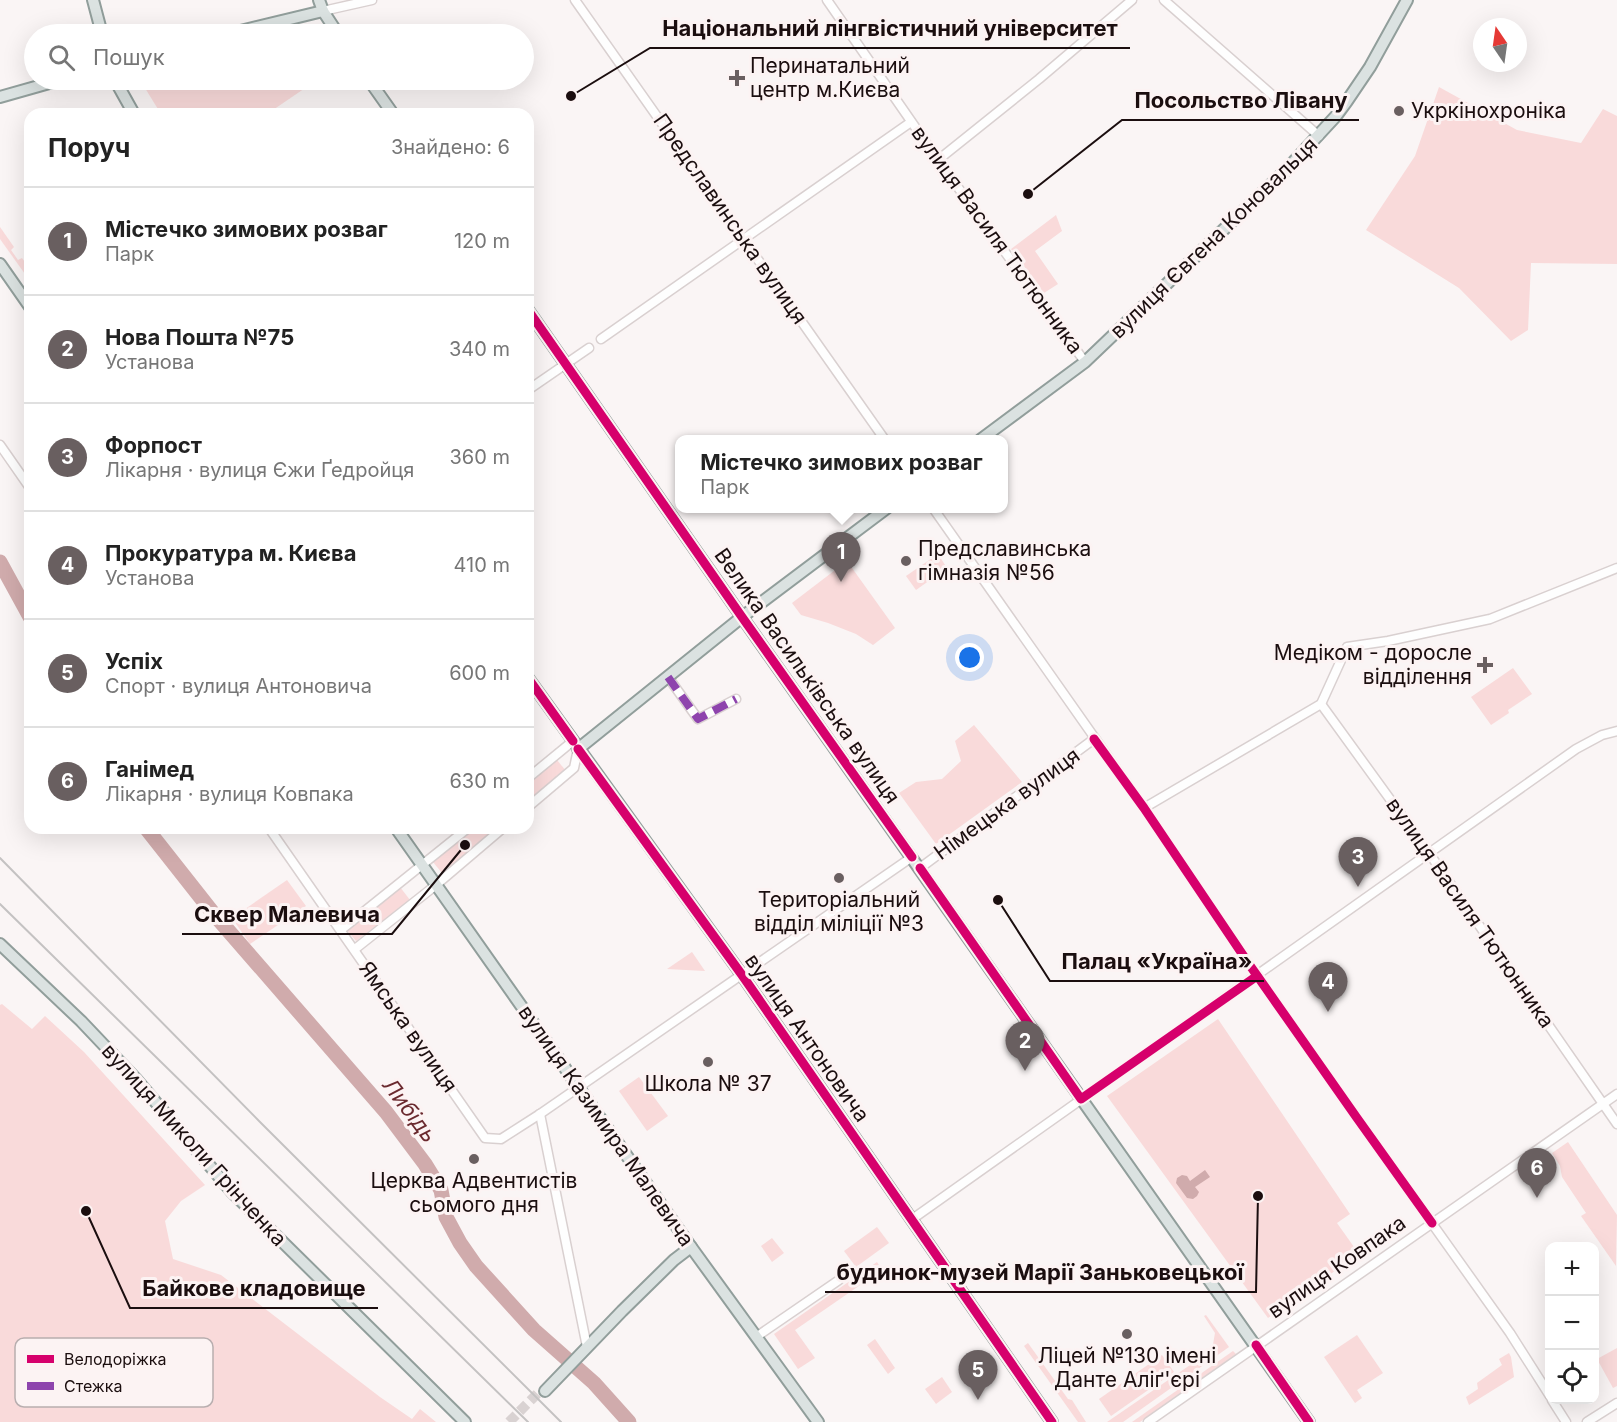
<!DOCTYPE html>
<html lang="uk">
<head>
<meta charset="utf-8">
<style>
	body { margin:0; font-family:Inter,sans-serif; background:#f2f2f2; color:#222 }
	.controls { position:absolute; right:18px; bottom:18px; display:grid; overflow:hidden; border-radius:12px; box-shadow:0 6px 24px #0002 }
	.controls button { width:54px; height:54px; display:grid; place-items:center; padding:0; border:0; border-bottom:2px solid #e0e0e0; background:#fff; color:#222; font:30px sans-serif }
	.compass { position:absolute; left:1473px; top:18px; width:54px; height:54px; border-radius:50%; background:#fff; box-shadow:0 6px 24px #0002; rotate:347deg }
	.you { position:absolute; left:970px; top:658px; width:21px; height:21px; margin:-15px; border:4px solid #fff; border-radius:50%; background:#1a73e8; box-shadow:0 0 0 9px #1a73e833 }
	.badge { display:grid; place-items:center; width:39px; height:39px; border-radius:50%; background:#695f60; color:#fff; font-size:20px; font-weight:700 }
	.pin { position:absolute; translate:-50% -50px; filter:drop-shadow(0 2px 3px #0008) }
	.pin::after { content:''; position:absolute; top:32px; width:21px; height:18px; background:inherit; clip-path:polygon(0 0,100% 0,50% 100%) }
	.popup { position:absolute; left:675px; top:435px; width:333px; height:78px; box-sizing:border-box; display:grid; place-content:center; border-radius:12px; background:#fff; filter:drop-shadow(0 2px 4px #0005); font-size:20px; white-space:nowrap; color:#767676 }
	.popup b { font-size:22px; color:#222 }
	.popup::after { content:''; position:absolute; left:50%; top:100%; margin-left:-12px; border:12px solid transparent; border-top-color:#fff }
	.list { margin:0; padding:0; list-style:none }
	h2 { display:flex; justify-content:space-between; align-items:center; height:78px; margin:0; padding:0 24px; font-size:26px }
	h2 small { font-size:20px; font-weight:400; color:#767676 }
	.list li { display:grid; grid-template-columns:39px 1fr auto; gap:18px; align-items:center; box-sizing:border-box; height:108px; padding:0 24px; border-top:2px solid #e0e0e0 }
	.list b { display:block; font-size:22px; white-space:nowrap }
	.list p { margin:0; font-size:20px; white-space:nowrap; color:#767676 }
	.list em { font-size:20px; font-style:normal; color:#767676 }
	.icon { flex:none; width:33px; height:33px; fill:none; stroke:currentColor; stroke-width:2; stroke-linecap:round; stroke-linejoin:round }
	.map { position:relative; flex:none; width:1617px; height:1422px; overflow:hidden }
	.search { position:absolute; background:#fff; box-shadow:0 6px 24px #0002; left:24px; top:24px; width:510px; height:66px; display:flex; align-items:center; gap:15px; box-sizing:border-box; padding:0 21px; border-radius:33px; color:#767676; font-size:22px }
	.panel { position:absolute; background:#fff; box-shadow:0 6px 24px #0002; left:24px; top:108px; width:510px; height:726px; border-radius:18px }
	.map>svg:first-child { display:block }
</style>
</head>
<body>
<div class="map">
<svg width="1617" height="1422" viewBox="0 0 1617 1422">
	<rect width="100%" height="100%" fill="#faf5f5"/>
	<g fill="#f9dada">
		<path d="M 140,80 L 317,80 L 267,114 L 161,114 Z"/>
		<path d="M 1439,87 L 1517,130 L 1581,143 L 1603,109 L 1617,116 L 1617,264 L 1531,263 L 1528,330 L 1511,341 L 1459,288 L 1366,230 L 1415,156 Z"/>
		<path d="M 1056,215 L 1062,231 L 1035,251 L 1058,284 L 1044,293 L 1011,249 Z"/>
		<path d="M 0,227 L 14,247 L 11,250 L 18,260 L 22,258 L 30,269 L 30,281 L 0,239 Z"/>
		<path d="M 938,554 L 947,568 L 916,590 L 906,576 Z"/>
		<path d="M 847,561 L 895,628 L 873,645 L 856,634 L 828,623 L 801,615 L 792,603 Z"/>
		<path d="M 1513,668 L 1532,694 L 1508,710 L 1509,713 L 1491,725 L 1471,697 Z"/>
		<path d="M 974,725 L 1022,782 L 936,844 L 899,793 L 916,782 L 942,779 L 961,761 L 955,741 Z"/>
		<path d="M 557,760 L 566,771 L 528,802 L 528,784 Z"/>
		<path d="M 474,828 L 497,828 L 442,873 L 433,862 Z"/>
		<path d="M 287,880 L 306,906 L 250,944 L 232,918 Z"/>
		<path d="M 400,887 L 410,900 L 356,941 L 346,929 Z"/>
		<path d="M 692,952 L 705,971 L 667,969 Z"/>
		<path d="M 2,1004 L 32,1029 L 45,1016 L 84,1052 L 205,1185 L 181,1201 L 165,1221 L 173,1259 L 221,1275 L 380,1397 L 412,1419 L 420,1409 L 436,1422 L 0,1422 L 0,1005 Z"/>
		<path d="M 1218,1019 L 1350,1214 L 1337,1223 L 1359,1254 L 1268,1318 L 1107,1096 Z"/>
		<path d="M 639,1077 L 668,1116 L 647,1131 L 619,1091 Z"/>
		<path d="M 1568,1142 L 1617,1215 L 1616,1266 L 1581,1216 L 1586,1213 L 1562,1177 L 1560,1166 L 1552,1153 Z"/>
		<path d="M 877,1227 L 889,1243 L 856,1267 L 844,1251 Z"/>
		<path d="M 772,1238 L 784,1253 L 772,1262 L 761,1246 Z"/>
		<path d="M 877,1262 L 882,1270 L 795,1330 L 815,1358 L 798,1369 L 774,1334 Z"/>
		<path d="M 1206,1315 L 1229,1347 L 1123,1422 L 1107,1422 L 1212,1350 L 1215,1333 L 1204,1316 Z"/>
		<path d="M 1357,1335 L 1383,1373 L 1357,1390 L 1362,1398 L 1355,1403 L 1324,1357 Z"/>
		<path d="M 875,1339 L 895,1368 L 888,1374 L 867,1345 Z"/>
		<path d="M 1028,1343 L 1068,1399 L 1072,1400 L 1086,1422 L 1078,1422 L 1024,1346 Z"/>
		<path d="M 1617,1348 L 1617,1386 L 1613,1388 L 1597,1359 Z"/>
		<path d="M 1233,1351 L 1236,1354 L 1140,1422 L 1132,1422 Z"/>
		<path d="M 1509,1353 L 1511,1357 L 1514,1377 L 1469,1405 L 1466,1397 L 1478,1389 L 1477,1383 L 1502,1365 L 1499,1359 Z"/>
		<path d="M 1162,1355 L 1174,1372 L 1111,1416 L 1099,1399 Z"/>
		<path d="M 942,1377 L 952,1392 L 936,1404 L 925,1389 Z"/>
	</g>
	<path fill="#d0abac" d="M 1205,1170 L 1210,1177 L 1195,1187 L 1199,1192 L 1197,1196 L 1193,1199 L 1187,1198 L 1176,1183 L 1177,1178 L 1182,1175 L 1187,1176 L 1190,1181 Z"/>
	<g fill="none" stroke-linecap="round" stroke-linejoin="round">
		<g stroke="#d0abac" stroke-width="15">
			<path d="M 0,562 L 30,617"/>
			<path d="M 146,828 L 213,913 L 386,1112 L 425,1164 L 441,1190 L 446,1217 L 460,1243 L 476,1266 L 534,1330 L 594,1383 L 629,1422"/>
		</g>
		<path stroke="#d9d2d2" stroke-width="10" stroke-dasharray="10 5" stroke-linecap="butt" d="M 509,1422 L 539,1392 L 545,1391"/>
		<g stroke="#d9d0d0" stroke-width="11">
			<g id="minor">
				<path d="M 575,0 L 885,440"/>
				<path d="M 827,0 L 938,160 L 1085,362"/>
				<path d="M 1164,0 L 1319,136"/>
				<path d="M 323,11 L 372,0"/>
				<path d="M 938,160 L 1039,79 L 1132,0"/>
				<path d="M 601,339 L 911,122"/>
				<path d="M 528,390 L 589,348"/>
				<path d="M 0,445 L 30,488"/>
				<path d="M 933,508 L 1144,808 L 1251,967 L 1357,1118 L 1510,1333 L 1550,1396"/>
				<path d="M 668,677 L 698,719 L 736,699"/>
				<path d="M 1321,704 L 1429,853 L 1617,1124"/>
				<path d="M 528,778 L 573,741"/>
				<path d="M 528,807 L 574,768 L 578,749"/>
				<path d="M 1144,808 L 1321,704 L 1347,647 L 1388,641 L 1490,619 L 1617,568"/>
				<path d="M 269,828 L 485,1138 L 501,1139 L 540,1114 L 912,857"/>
				<path d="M 920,868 L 1094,739"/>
				<path d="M 341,930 L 468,828"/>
				<path d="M 355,949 L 436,885 L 503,828"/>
				<path d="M 540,1114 L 587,1347"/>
				<path d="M 911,1220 L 1576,749 L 1602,735 L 1617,731"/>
				<path d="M 756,1337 L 839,1280"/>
				<path d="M 1552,1400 L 1566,1422"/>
				<path d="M 1148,1422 L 1617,1094"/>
				<path d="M 1587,1422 L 1617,1403"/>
			</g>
		</g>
		<g stroke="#919e9b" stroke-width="14">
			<g id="major">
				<path d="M 93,0 L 102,34"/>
				<path d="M 319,0 L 323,11 L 338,34"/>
				<path d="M 228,34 L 323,11"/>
				<path d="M 115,80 L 134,114"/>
				<path d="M 369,80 L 393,114"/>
				<path d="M 0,97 L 60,80"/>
				<path d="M 0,264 L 30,307"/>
				<path d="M 528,310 L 742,617 L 1309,1422"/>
				<path d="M 980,440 L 1085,362 L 1286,170 L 1336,116 L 1347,101 L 1370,67 L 1407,0"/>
				<path d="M 528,678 L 742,975 L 1052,1422"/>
				<path d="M 578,749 L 742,617 L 887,508"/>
				<path d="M 396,828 L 691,1247 L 818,1422"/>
				<path d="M 0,944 L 81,1021 L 136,1079 L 232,1192 L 465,1422"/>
				<path d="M 545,1391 L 622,1311 L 674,1260 L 691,1247"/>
			</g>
		</g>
		<use href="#minor" stroke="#fefefe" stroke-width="8"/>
		<use href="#major" stroke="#dbe2e1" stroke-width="10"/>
		<g stroke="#c4c2c2" stroke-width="2">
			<path d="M 0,858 L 261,1123 L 561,1422"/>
			<path d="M 0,904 L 528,1422"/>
		</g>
		<path stroke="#8e44ad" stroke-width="8" stroke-dasharray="15 8" stroke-linecap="butt" d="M 668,677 L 698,719 L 736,699"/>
		<g stroke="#fcf3f3" stroke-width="13">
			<g id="cycleway">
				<path d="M 528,310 L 742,617 L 912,857"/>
				<path d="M 528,678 L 573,741"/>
				<path d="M 1094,739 L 1144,808 L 1251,967 L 1357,1118 L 1432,1223"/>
				<path d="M 578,749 L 742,975 L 1052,1422"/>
				<path d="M 920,868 L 1081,1099 L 1257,976"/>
				<path d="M 1256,1345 L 1309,1422"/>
			</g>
		</g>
		<use href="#cycleway" stroke="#d6006c" stroke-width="9"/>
	</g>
	<g fill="#695f60" stroke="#fcf3f3" stroke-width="2">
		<path d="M734 69h6v6h6v6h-6v6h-6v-6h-6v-6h6z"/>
		<circle cx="1399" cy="111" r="6"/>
		<circle cx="906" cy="561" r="6"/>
		<path d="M1482 656h6v6h6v6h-6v6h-6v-6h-6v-6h6z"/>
		<circle cx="839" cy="878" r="6"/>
		<circle cx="708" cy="1062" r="6"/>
		<circle cx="474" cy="1159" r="6"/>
		<circle cx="1127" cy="1334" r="6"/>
	</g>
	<g text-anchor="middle" stroke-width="6" stroke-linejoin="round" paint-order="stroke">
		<g font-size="21" fill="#1b0e0f" stroke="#fcf3f3">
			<text x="750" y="73" text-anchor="start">Перинатальний<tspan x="750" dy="24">центр м.Києва</tspan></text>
			<text x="1411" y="118" text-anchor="start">Укркінохроніка</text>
			<text x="918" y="556" text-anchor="start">Предславинська<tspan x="918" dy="24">гімназія №56</tspan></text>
			<text x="1472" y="660" text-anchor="end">Медіком - доросле<tspan x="1472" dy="24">відділення</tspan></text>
			<text x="839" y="907">Територіальний<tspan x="839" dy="24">відділ міліції №3</tspan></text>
			<text x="708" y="1091">Школа № 37</text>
			<text x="474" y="1188">Церква Адвентистів<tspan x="474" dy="24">сьомого дня</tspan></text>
			<text x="1127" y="1363">Ліцей №130 імені<tspan x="1127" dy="24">Данте Аліґ'єрі</tspan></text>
		</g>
		<g font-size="21" fill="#1b0e0f" stroke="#fcf3f3">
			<text transform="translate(730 219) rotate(55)" y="7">Предславинська вулиця</text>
			<text transform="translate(1214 238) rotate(-44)" y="7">вулиця Євгена Коновальця</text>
			<text transform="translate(997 240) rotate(54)" y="7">вулиця Василя Тютюнника</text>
			<text transform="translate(807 676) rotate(55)" y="7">Велика Васильківська вулиця</text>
			<text transform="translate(1007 804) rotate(-36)" y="7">Німецька вулиця</text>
			<text transform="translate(1470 913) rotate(55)" y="7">вулиця Василя Тютюнника</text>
			<text transform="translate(408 1027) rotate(55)" y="7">Ямська вулиця</text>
			<text transform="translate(807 1038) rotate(55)" y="7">вулиця Антоновича</text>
			<text transform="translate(606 1126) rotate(55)" y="7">вулиця Казимира Малевича</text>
			<text transform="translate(194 1145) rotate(48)" y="7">вулиця Миколи Грінченка</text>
			<text transform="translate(1337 1267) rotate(-35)" y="7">вулиця Ковпака</text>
		</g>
		<g font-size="22" font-style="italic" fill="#6a292e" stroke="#fcf3f3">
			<text transform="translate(410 1110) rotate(53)" y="8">Либідь</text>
		</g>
	</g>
	<rect x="15" y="1338" width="198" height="69" rx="9" fill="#fcf3f3" stroke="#b8aeaf" stroke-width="1.5"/>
	<rect x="27" y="1355" width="27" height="8" fill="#d6006c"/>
	<rect x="27" y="1382" width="27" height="8" fill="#8e44ad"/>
	<g font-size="16" fill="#1b0e0f">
		<text x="64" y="1365">Велодоріжка</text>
		<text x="64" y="1392">Стежка</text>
	</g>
	<path fill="none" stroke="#1b0e0f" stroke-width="2" d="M571 96L650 48H1130M1028 194L1122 120H1359M465 845L392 934H182M998 900L1050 981H1264M1258 1196L1256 1292H825M86 1211L130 1308H378"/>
	<g fill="#1b0e0f" stroke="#fcf3f3" stroke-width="2">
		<circle cx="571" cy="96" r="6"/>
		<circle cx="1028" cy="194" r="6"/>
		<circle cx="465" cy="845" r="6"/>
		<circle cx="998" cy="900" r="6"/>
		<circle cx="1258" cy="1196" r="6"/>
		<circle cx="86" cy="1211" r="6"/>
	</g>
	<g font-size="22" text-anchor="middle" font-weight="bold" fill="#1b0e0f" stroke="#fcf3f3" stroke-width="6" stroke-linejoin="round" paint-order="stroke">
		<text x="890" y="36">Національний лінгвістичний університет</text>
		<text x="1241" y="108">Посольство Лівану</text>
		<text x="287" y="922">Сквер Малевича</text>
		<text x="1157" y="969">Палац «Україна»</text>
		<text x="1040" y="1280">будинок-музей Марії Заньковецької</text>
		<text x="254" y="1296">Байкове кладовище</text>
	</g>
</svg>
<div class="controls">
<button>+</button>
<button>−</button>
<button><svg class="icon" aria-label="locate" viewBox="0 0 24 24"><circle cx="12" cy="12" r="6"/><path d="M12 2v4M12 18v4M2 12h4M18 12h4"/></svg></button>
</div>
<svg class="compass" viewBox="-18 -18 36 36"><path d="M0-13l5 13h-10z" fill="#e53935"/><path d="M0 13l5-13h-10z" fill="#767676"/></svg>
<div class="you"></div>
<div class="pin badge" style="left:841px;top:582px">1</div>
<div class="popup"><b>Містечко зимових розваг</b>Парк</div>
<div class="pin badge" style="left:1025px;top:1071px">2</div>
<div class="pin badge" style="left:1358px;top:887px">3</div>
<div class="pin badge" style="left:1328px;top:1012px">4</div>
<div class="pin badge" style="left:978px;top:1400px">5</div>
<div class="pin badge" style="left:1537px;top:1198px">6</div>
<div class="search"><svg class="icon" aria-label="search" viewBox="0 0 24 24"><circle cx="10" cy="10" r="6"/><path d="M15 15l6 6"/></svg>Пошук</div>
<section class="panel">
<h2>Поруч<small>Знайдено: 6</small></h2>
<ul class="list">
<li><span class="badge">1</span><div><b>Містечко зимових розваг</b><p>Парк</p></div><em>120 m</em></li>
<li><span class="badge">2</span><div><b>Нова Пошта №75</b><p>Установа</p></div><em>340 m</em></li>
<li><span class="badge">3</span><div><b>Форпост</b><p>Лікарня · вулиця Єжи Ґедройця</p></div><em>360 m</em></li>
<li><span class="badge">4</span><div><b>Прокуратура м. Києва</b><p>Установа</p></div><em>410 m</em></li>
<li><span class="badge">5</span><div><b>Успіх</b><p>Спорт · вулиця Антоновича</p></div><em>600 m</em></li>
<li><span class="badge">6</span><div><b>Ганімед</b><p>Лікарня · вулиця Ковпака</p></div><em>630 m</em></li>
</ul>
</section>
</div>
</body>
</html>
